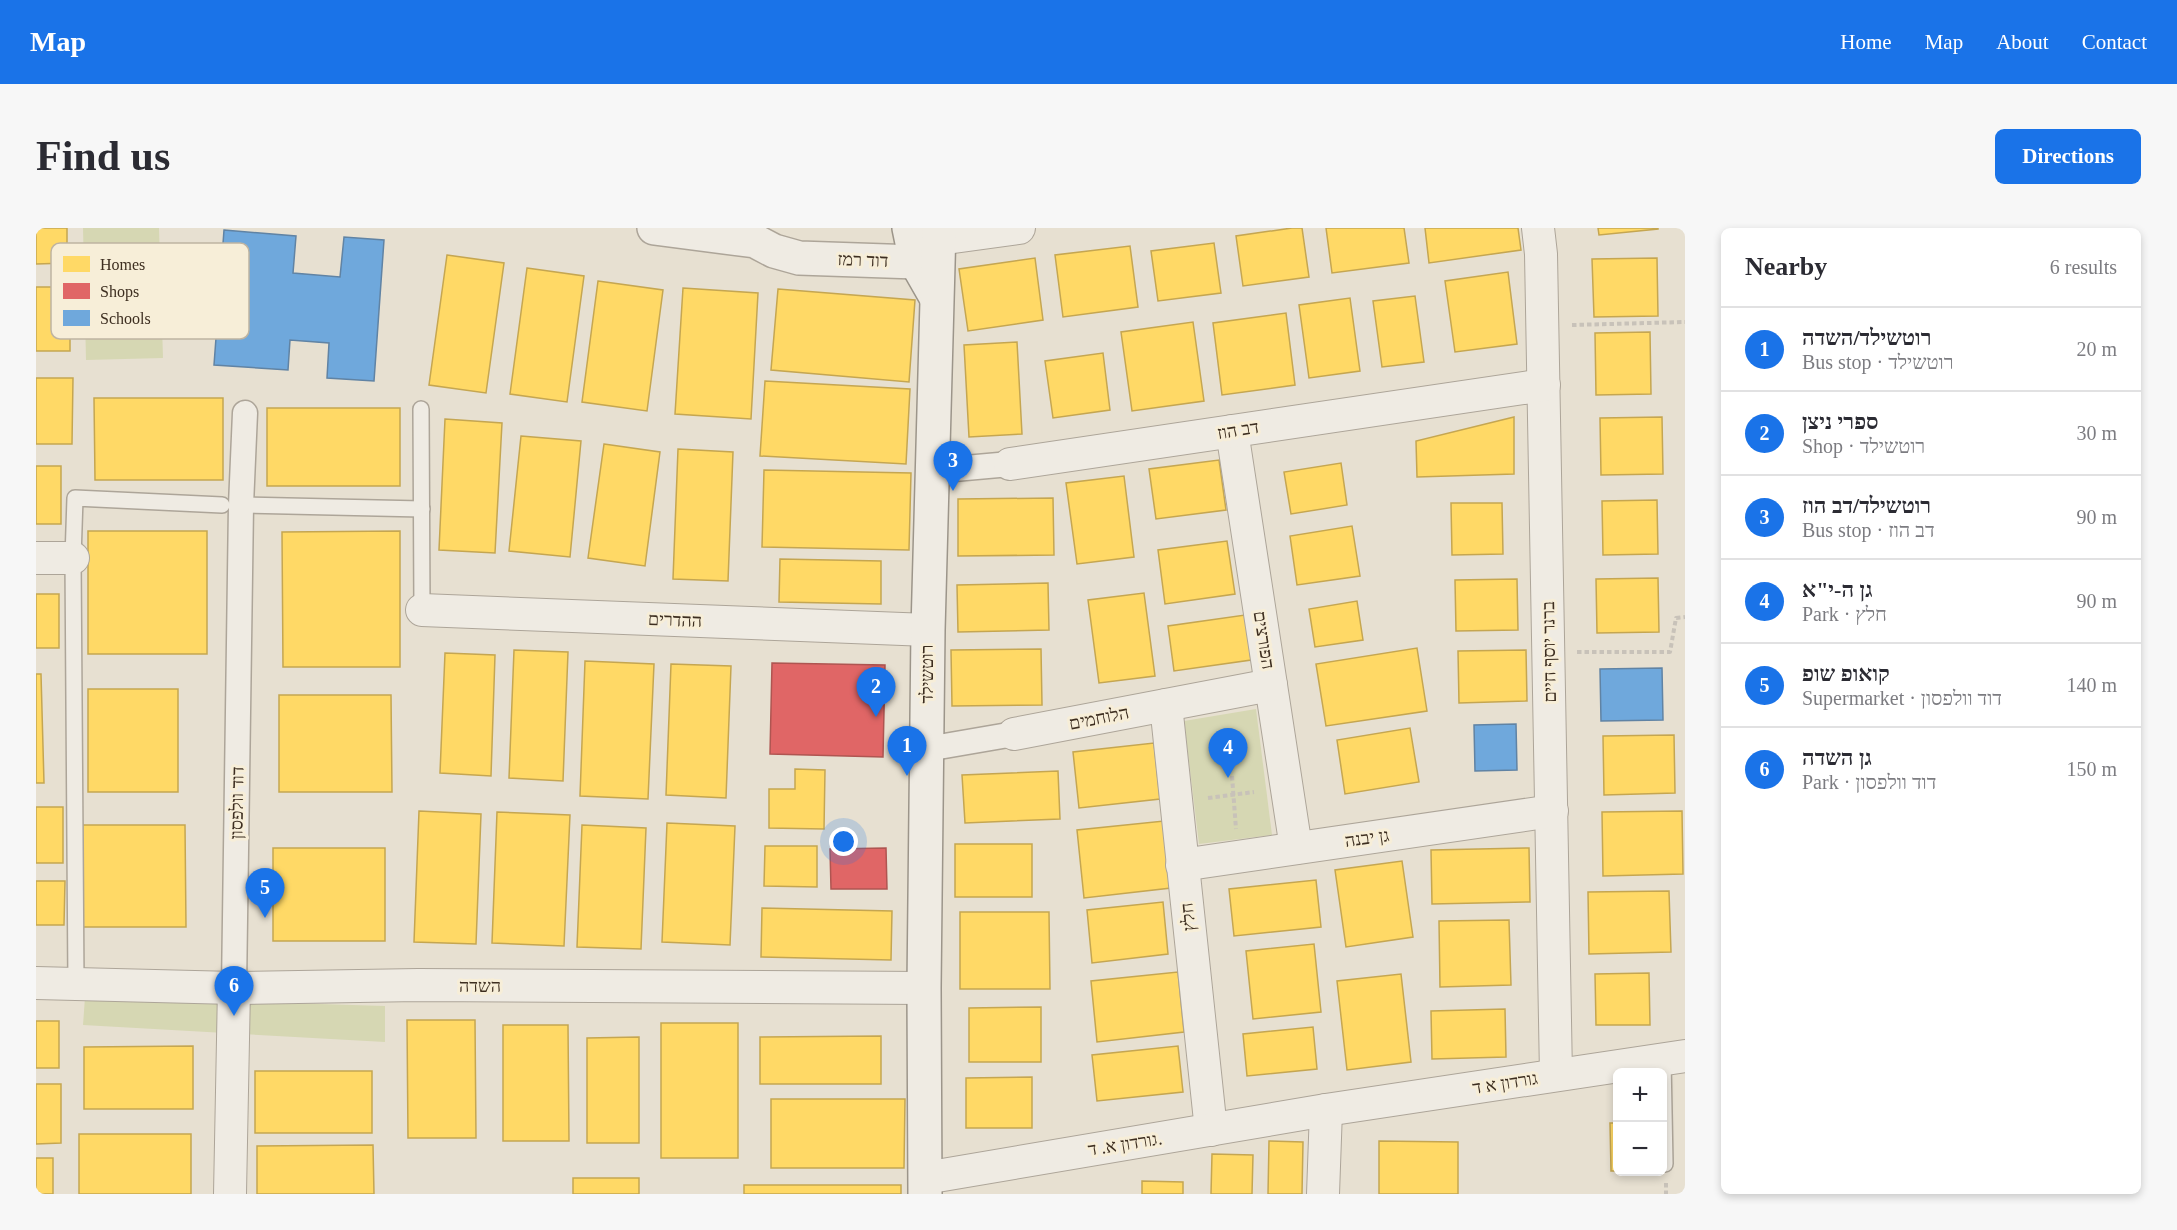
<!DOCTYPE html>
<html lang="en">
<head>
<meta charset="utf-8">
<style>
	body { margin:0; font-family:"Times New Roman",Heebo,serif; background:#f7f7f7; color:#2b2b33 }
	.controls { position:absolute; right:18px; bottom:18px; display:grid; overflow:hidden; border-radius:9px; box-shadow:0 3px 9px #0003 }
	.controls button { width:54px; height:54px; display:grid; place-items:center; padding:0; border:0; border-bottom:2px solid #e1e1e2; background:#fff; color:#2b2b33; font:30px sans-serif }
	.you { position:absolute; left:808px; top:614px; width:21px; height:21px; margin:-15px; border:4px solid #fff; border-radius:50%; background:#1a73e8; box-shadow:0 0 0 9px #1a73e833 }
	.badge { display:grid; place-items:center; width:39px; height:39px; border-radius:50%; background:#1a73e8; color:#fff; font-size:20px; font-weight:700 }
	.pin { position:absolute; translate:-50% -50px; filter:drop-shadow(0 2px 3px #0008) }
	.pin::after { content:''; position:absolute; top:32px; width:21px; height:18px; background:inherit; clip-path:polygon(0 0,100% 0,50% 100%) }
	.list { margin:0; padding:0; list-style:none }
	h2 { display:flex; justify-content:space-between; align-items:center; height:78px; margin:0; padding:0 24px; font-size:26px }
	h2 small { font-size:20px; font-weight:400; color:#7c7c81 }
	.list li { display:grid; grid-template-columns:39px 1fr auto; gap:18px; align-items:center; box-sizing:border-box; height:84px; padding:0 24px; border-top:2px solid #e1e1e2 }
	.list b { display:block; font-size:22px; white-space:nowrap }
	.list p { margin:0; font-size:20px; white-space:nowrap; color:#7c7c81 }
	.list em { font-size:20px; font-style:normal; color:#7c7c81 }
	.map { position:relative; flex:none; width:1649px; height:966px; overflow:hidden; border-radius:9px }
	header { display:flex; align-items:center; gap:36px; box-sizing:border-box; height:84px; padding:0 30px; background:#1a73e8; color:#fff }
	header strong { font-size:28px }
	nav { display:flex; gap:33px; margin-inline-start:auto; font-size:21px }
	.intro { display:flex; align-items:center; justify-content:space-between; box-sizing:border-box; height:144px; padding:0 36px }
	h1 { margin:0; font-size:42px }
	.button { padding:15px 27px; border-radius:9px; background:#1a73e8; color:#fff; font-size:21px; font-weight:700 }
	main { display:flex; gap:36px; padding:0 36px }
	aside { flex:1; background:#fff; border-radius:9px; box-shadow:0 3px 9px #0003 }
	.map>svg:first-child { display:block }
</style>
</head>
<body>
<header>
<strong>Map</strong>
<nav><a>Home</a><a>Map</a><a>About</a><a>Contact</a></nav>
</header>
<div class="intro"><h1>Find us</h1><a class="button">Directions</a></div>
<main>
<div class="map">
<svg width="1649" height="966" viewBox="0 0 1649 966">
	<rect width="100%" height="100%" fill="#e7e0d1"/>
	<g fill="#d6d7b3">
		<path d="M 47,0 L 123,0 L 127,130 L 50,132 Z"/>
		<path d="M 1220,481 L 1236,607 L 1163,616 L 1148,493 Z"/>
		<path d="M 49,769 L 349,778 L 349,814 L 47,797 Z"/>
	</g>
	<g fill="#ffd966" stroke="#c5a651" stroke-width="1.5">
		<path d="M 0,0 L 31,0 L 31,35 L 0,36 Z"/>
		<path d="M 1256,0 L 1266,0 L 1273,49 L 1207,58 L 1200,8 Z"/>
		<path d="M 1290,0 L 1368,0 L 1373,35 L 1296,45 Z"/>
		<path d="M 1389,0 L 1482,0 L 1485,22 L 1393,35 Z"/>
		<path d="M 1562,0 L 1622,0 L 1622,1 L 1563,7 Z"/>
		<path d="M 1178,15 L 1185,65 L 1122,73 L 1115,23 Z"/>
		<path d="M 1094,18 L 1102,79 L 1027,89 L 1019,27 Z"/>
		<path d="M 411,27 L 468,35 L 450,165 L 393,157 Z"/>
		<path d="M 999,30 L 1007,92 L 932,103 L 923,41 Z"/>
		<path d="M 1621,30 L 1622,88 L 1558,89 L 1556,31 Z"/>
		<path d="M 491,40 L 548,48 L 531,174 L 474,166 Z"/>
		<path d="M 1472,44 L 1481,116 L 1419,124 L 1409,53 Z"/>
		<path d="M 562,53 L 627,62 L 611,183 L 546,174 Z"/>
		<rect x="0" y="59" width="34" height="64"/>
		<path d="M 647,60 L 722,65 L 715,191 L 639,186 Z"/>
		<path d="M 742,61 L 879,72 L 873,154 L 735,142 Z"/>
		<path d="M 1379,68 L 1388,134 L 1346,139 L 1337,73 Z"/>
		<path d="M 1314,70 L 1324,143 L 1273,150 L 1263,77 Z"/>
		<path d="M 1250,85 L 1259,157 L 1186,167 L 1177,95 Z"/>
		<path d="M 1157,94 L 1168,173 L 1096,183 L 1085,104 Z"/>
		<path d="M 1614,104 L 1615,166 L 1560,167 L 1559,105 Z"/>
		<path d="M 981,114 L 986,206 L 933,209 L 928,117 Z"/>
		<path d="M 1067,125 L 1074,182 L 1017,190 L 1009,133 Z"/>
		<path d="M 0,150 L 37,150 L 36,216 L 0,216 Z"/>
		<path d="M 729,153 L 874,161 L 870,236 L 724,228 Z"/>
		<path d="M 58,170 L 187,170 L 187,252 L 59,252 Z"/>
		<rect x="231" y="180" width="133" height="78"/>
		<path d="M 1478,189 L 1478,246 L 1381,249 L 1380,213 Z"/>
		<path d="M 1626,189 L 1627,246 L 1565,247 L 1564,190 Z"/>
		<path d="M 409,191 L 466,195 L 459,325 L 403,322 Z"/>
		<path d="M 485,208 L 545,213 L 534,329 L 473,323 Z"/>
		<path d="M 568,216 L 624,224 L 609,338 L 552,330 Z"/>
		<path d="M 642,221 L 697,224 L 692,353 L 637,351 Z"/>
		<path d="M 1183,232 L 1190,282 L 1120,291 L 1113,241 Z"/>
		<path d="M 1305,235 L 1311,277 L 1255,286 L 1248,244 Z"/>
		<rect x="0" y="238" width="25" height="58"/>
		<path d="M 728,242 L 875,245 L 873,322 L 726,319 Z"/>
		<path d="M 1088,248 L 1098,329 L 1041,336 L 1030,255 Z"/>
		<path d="M 1017,270 L 1018,327 L 922,328 L 922,271 Z"/>
		<path d="M 1621,272 L 1622,326 L 1567,327 L 1566,273 Z"/>
		<path d="M 1415,275 L 1466,275 L 1467,326 L 1416,327 Z"/>
		<path d="M 1316,298 L 1324,348 L 1261,357 L 1254,308 Z"/>
		<rect x="52" y="303" width="119" height="123"/>
		<path d="M 364,303 L 364,439 L 247,439 L 246,304 Z"/>
		<path d="M 1191,313 L 1199,366 L 1129,376 L 1122,322 Z"/>
		<path d="M 744,331 L 845,333 L 845,376 L 743,374 Z"/>
		<path d="M 1622,350 L 1623,404 L 1561,405 L 1560,351 Z"/>
		<path d="M 1481,351 L 1482,402 L 1420,403 L 1419,352 Z"/>
		<path d="M 1012,355 L 1013,402 L 922,404 L 921,357 Z"/>
		<path d="M 1108,365 L 1119,448 L 1063,455 L 1052,372 Z"/>
		<rect x="0" y="366" width="23" height="54"/>
		<path d="M 1321,373 L 1327,412 L 1279,419 L 1273,381 Z"/>
		<path d="M 1209,387 L 1215,432 L 1138,443 L 1132,398 Z"/>
		<path d="M 1381,420 L 1391,483 L 1290,498 L 1280,436 Z"/>
		<path d="M 1005,421 L 1006,477 L 916,478 L 915,422 Z"/>
		<path d="M 478,422 L 532,424 L 527,553 L 473,550 Z"/>
		<path d="M 1490,422 L 1491,473 L 1423,475 L 1422,423 Z"/>
		<path d="M 409,425 L 459,427 L 455,548 L 404,545 Z"/>
		<path d="M 549,433 L 618,436 L 612,571 L 544,568 Z"/>
		<path d="M 635,436 L 695,438 L 690,570 L 630,567 Z"/>
		<path d="M 0,446 L 5,446 L 8,555 L 0,555 Z"/>
		<rect x="52" y="461" width="90" height="103"/>
		<path d="M 243,467 L 355,467 L 356,564 L 243,564 Z"/>
		<path d="M 1374,500 L 1383,554 L 1309,566 L 1301,512 Z"/>
		<path d="M 1638,507 L 1639,565 L 1568,567 L 1567,508 Z"/>
		<path d="M 1118,515 L 1124,571 L 1043,580 L 1037,524 Z"/>
		<path d="M 759,541 L 789,542 L 788,601 L 733,600 L 733,561 L 759,561 Z"/>
		<path d="M 1022,543 L 1024,591 L 929,595 L 926,547 Z"/>
		<rect x="0" y="579" width="27" height="56"/>
		<path d="M 383,583 L 445,586 L 440,716 L 378,714 Z"/>
		<path d="M 1646,583 L 1647,646 L 1567,648 L 1566,584 Z"/>
		<path d="M 461,584 L 534,587 L 528,718 L 456,715 Z"/>
		<path d="M 1128,593 L 1135,660 L 1048,670 L 1041,602 Z"/>
		<path d="M 631,595 L 699,598 L 694,717 L 626,714 Z"/>
		<path d="M 46,597 L 149,597 L 150,699 L 46,699 Z"/>
		<path d="M 546,597 L 610,600 L 605,721 L 541,719 Z"/>
		<rect x="919" y="616" width="77" height="53"/>
		<path d="M 729,618 L 781,618 L 781,659 L 728,658 Z"/>
		<rect x="237" y="620" width="112" height="93"/>
		<path d="M 1493,620 L 1494,674 L 1396,676 L 1395,622 Z"/>
		<path d="M 1366,633 L 1377,709 L 1310,719 L 1299,642 Z"/>
		<path d="M 1280,652 L 1285,699 L 1198,708 L 1193,661 Z"/>
		<path d="M 0,653 L 29,653 L 28,697 L 0,697 Z"/>
		<path d="M 1633,663 L 1635,724 L 1553,726 L 1552,664 Z"/>
		<path d="M 1127,674 L 1132,726 L 1056,735 L 1051,682 Z"/>
		<path d="M 726,680 L 856,683 L 855,732 L 725,729 Z"/>
		<path d="M 924,684 L 1013,684 L 1014,761 L 924,761 Z"/>
		<path d="M 1473,692 L 1475,757 L 1404,759 L 1403,693 Z"/>
		<path d="M 1278,716 L 1285,784 L 1217,791 L 1210,723 Z"/>
		<path d="M 1142,744 L 1148,804 L 1061,814 L 1055,753 Z"/>
		<path d="M 1613,745 L 1614,797 L 1560,797 L 1559,746 Z"/>
		<path d="M 1365,746 L 1375,834 L 1311,842 L 1301,753 Z"/>
		<path d="M 1005,779 L 1005,834 L 933,834 L 933,780 Z"/>
		<path d="M 1469,781 L 1470,829 L 1396,831 L 1395,783 Z"/>
		<path d="M 371,792 L 439,792 L 440,910 L 372,910 Z"/>
		<rect x="0" y="793" width="23" height="47"/>
		<rect x="625" y="795" width="77" height="135"/>
		<path d="M 467,797 L 532,797 L 533,913 L 467,913 Z"/>
		<path d="M 1277,799 L 1281,841 L 1211,848 L 1207,806 Z"/>
		<path d="M 845,808 L 845,856 L 724,856 L 724,809 Z"/>
		<path d="M 603,809 L 603,915 L 551,915 L 551,810 Z"/>
		<path d="M 157,818 L 157,881 L 48,881 L 48,819 Z"/>
		<path d="M 1142,818 L 1147,864 L 1061,873 L 1056,827 Z"/>
		<rect x="219" y="843" width="117" height="62"/>
		<path d="M 996,849 L 996,900 L 930,900 L 930,850 Z"/>
		<path d="M 0,856 L 25,856 L 25,915 L 0,916 Z"/>
		<path d="M 735,871 L 869,871 L 868,940 L 735,940 Z"/>
		<path d="M 1574,895 L 1582,895 L 1582,943 L 1575,943 Z"/>
		<rect x="43" y="906" width="112" height="60"/>
		<path d="M 1233,913 L 1267,914 L 1266,966 L 1232,966 Z"/>
		<path d="M 1343,913 L 1422,914 L 1422,966 L 1343,966 Z"/>
		<path d="M 337,917 L 338,966 L 221,966 L 221,918 Z"/>
		<path d="M 1176,926 L 1217,927 L 1216,966 L 1175,966 Z"/>
		<rect x="0" y="930" width="17" height="36"/>
		<rect x="537" y="950" width="66" height="16"/>
		<path d="M 1106,953 L 1147,954 L 1147,966 L 1106,966 Z"/>
		<rect x="708" y="957" width="157" height="9"/>
	</g>
	<g fill="#e06666" stroke="#af5551" stroke-width="1.5">
		<path d="M 736,435 L 849,437 L 847,529 L 734,526 Z"/>
		<path d="M 850,620 L 851,661 L 795,661 L 794,621 Z"/>
	</g>
	<g fill="#6fa8dc" stroke="#6083a4" stroke-width="1.5">
		<path d="M 188,2 L 260,8 L 257,45 L 304,49 L 308,9 L 348,12 L 338,153 L 291,150 L 293,115 L 254,112 L 252,142 L 178,137 Z"/>
		<path d="M 1626,440 L 1627,492 L 1565,493 L 1564,441 Z"/>
		<path d="M 1480,496 L 1481,542 L 1439,543 L 1438,497 Z"/>
	</g>
	<g fill="none" stroke-linecap="round" stroke-linejoin="round">
		<g stroke="#ada599" stroke-width="18">
			<g id="service">
				<path d="M 385,181 L 386,382"/>
				<path d="M 205,277 L 386,281"/>
				<path d="M 40,757 L 37,330 L 39,270 L 186,277"/>
				<path d="M 1627,832 L 1629,936"/>
			</g>
		</g>
		<g stroke="#ada599" stroke-width="27">
			<g id="pedestrian">
				<path d="M 896,243 L 974,236"/>
				<path d="M 891,521 L 978,506"/>
				<path d="M 198,760 L 205,277 L 209,185"/>
			</g>
		</g>
		<g stroke="#ada599" stroke-width="34">
			<g id="minor">
				<path d="M 1502,0 L 1505,26 L 1520,847"/>
				<path d="M 903,11 L 983,0"/>
				<path d="M 1196,203 L 1260,620"/>
				<path d="M 974,236 L 1508,157"/>
				<path d="M 0,330 L 37,330"/>
				<path d="M 386,382 L 892,402"/>
				<path d="M 1130,477 L 1175,902"/>
				<path d="M 978,506 L 1235,457"/>
				<path d="M 1146,637 L 1516,583"/>
				<path d="M 0,755 L 198,760 L 382,757 L 888,760"/>
				<path d="M 889,950 L 1290,882 L 1649,828"/>
				<path d="M 194,966 L 198,760"/>
				<path d="M 1287,966 L 1290,882"/>
			</g>
		</g>
		<g stroke="#ada599" stroke-width="36">
			<path id="tertiary" d="M 618,0 L 719,13 L 738,23 L 763,30 L 880,34 L 899,15"/>
		</g>
		<g stroke="#9c958a" stroke-width="36">
			<g id="secondary">
				<path d="M 873,0 L 880,34 L 900,69"/>
				<path d="M 889,966 L 888,760 L 892,402 L 903,0"/>
			</g>
		</g>
		<g stroke="#c8c2b9" stroke-width="4" stroke-dasharray="4.5 3" stroke-linecap="butt">
			<path d="M 1536,97 L 1649,94"/>
			<path d="M 1541,424 L 1634,424 L 1640,390 L 1649,389"/>
			<path d="M 1196,548 L 1200,601"/>
			<path d="M 1172,570 L 1218,564"/>
			<path d="M 1630,955 L 1630,966"/>
		</g>
		<use href="#service" stroke="#efebe3" stroke-width="15"/>
		<use href="#pedestrian" stroke="#efebe3" stroke-width="24"/>
		<use href="#minor" stroke="#efebe3" stroke-width="32"/>
		<use href="#tertiary" stroke="#efebe3" stroke-width="33"/>
		<use href="#secondary" stroke="#efebe3" stroke-width="33"/>
	</g>
	<g text-anchor="middle" stroke-width="6" stroke-linejoin="round" paint-order="stroke">
		<g font-size="18" fill="#3d2e20" stroke="#f7eed8">
			<text transform="translate(827 32) rotate(2)" y="6">דוד רמז</text>
			<text transform="translate(1202 202) rotate(-9)" y="6">דב הוז</text>
			<text transform="translate(639 392) rotate(2)" y="6">ההדרים</text>
			<text transform="translate(1228 412) rotate(81)" y="6">הפורצים</text>
			<text transform="translate(1513 424) rotate(-91)" y="6">ברנר יוסף חיים</text>
			<text transform="translate(891 446) rotate(-90)" y="6">רוטשילד</text>
			<text transform="translate(1063 490) rotate(-11)" y="6">הלוחמים</text>
			<text transform="translate(201 575) rotate(-89)" y="6">דוד וולפסון</text>
			<text transform="translate(1331 610) rotate(-8)" y="6">גן יבנה</text>
			<text transform="translate(1152 689) rotate(-96)" y="6">חלץ</text>
			<text x="444" y="764">השדה</text>
			<text transform="translate(1469 855) rotate(-9)" y="6">גורדון א ד</text>
			<text transform="translate(1089 916) rotate(-9)" y="6">גורדון א. ד.</text>
		</g>
	</g>
	<rect x="15" y="15" width="198" height="96" rx="9" fill="#f7eed8" stroke="#bfb4a1" stroke-width="1.5"/>
	<rect x="27" y="28" width="27" height="16" fill="#ffd966"/>
	<rect x="27" y="55" width="27" height="16" fill="#e06666"/>
	<rect x="27" y="82" width="27" height="16" fill="#6fa8dc"/>
	<g font-size="16" fill="#3d2e20">
		<text x="64" y="42">Homes</text>
		<text x="64" y="69">Shops</text>
		<text x="64" y="96">Schools</text>
	</g>
</svg>
<div class="controls">
<button>+</button>
<button>−</button>
</div>
<div class="you"></div>
<div class="pin badge" style="left:871px;top:548px">1</div>
<div class="pin badge" style="left:840px;top:489px">2</div>
<div class="pin badge" style="left:917px;top:263px">3</div>
<div class="pin badge" style="left:1192px;top:550px">4</div>
<div class="pin badge" style="left:229px;top:690px">5</div>
<div class="pin badge" style="left:198px;top:788px">6</div>
</div>
<aside>
<h2>Nearby<small>6 results</small></h2>
<ul class="list">
<li><span class="badge">1</span><div><b>רוטשילד/השדה</b><p>Bus stop · רוטשילד</p></div><em>20 m</em></li>
<li><span class="badge">2</span><div><b>ספרי ניצן</b><p>Shop · רוטשילד</p></div><em>30 m</em></li>
<li><span class="badge">3</span><div><b>רוטשילד/דב הוז</b><p>Bus stop · דב הוז</p></div><em>90 m</em></li>
<li><span class="badge">4</span><div><b>גן ה-י&quot;א</b><p>Park · חלץ</p></div><em>90 m</em></li>
<li><span class="badge">5</span><div><b>קואופ שופ</b><p>Supermarket · דוד וולפסון</p></div><em>140 m</em></li>
<li><span class="badge">6</span><div><b>גן השדה</b><p>Park · דוד וולפסון</p></div><em>150 m</em></li>
</ul>
</aside>
</main>
</body>
</html>
